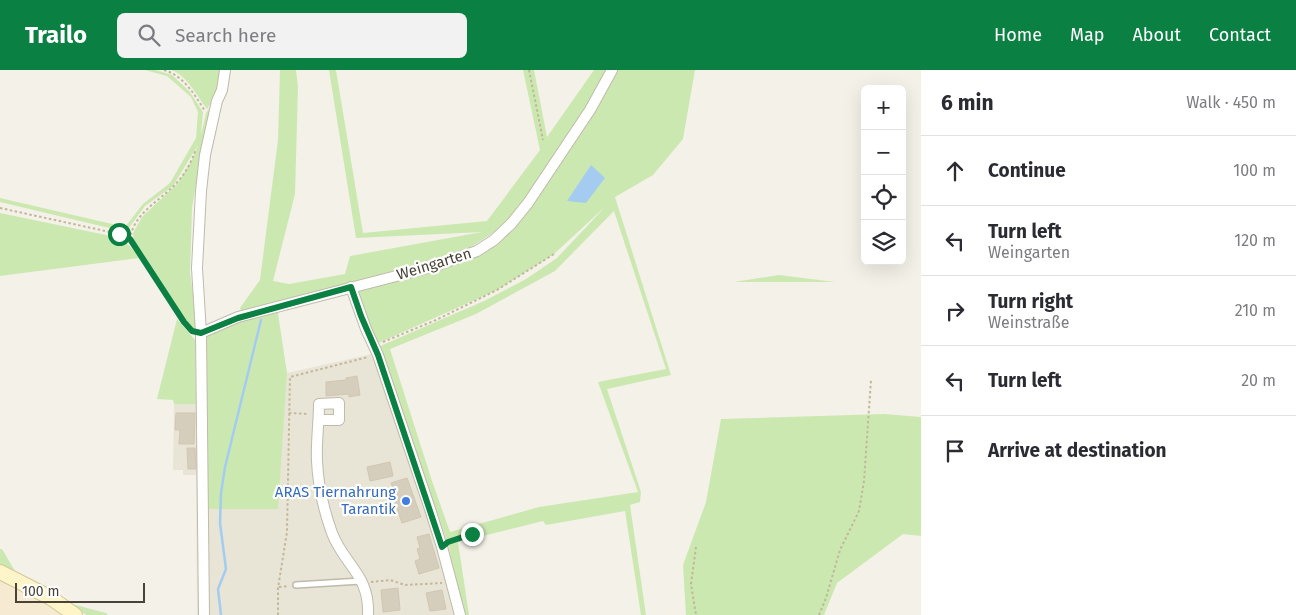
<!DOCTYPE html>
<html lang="en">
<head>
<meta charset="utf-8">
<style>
	body { margin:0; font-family:"Fira Sans",sans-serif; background:#f2f2f3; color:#2b2b33 }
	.controls { position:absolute; right:15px; top:15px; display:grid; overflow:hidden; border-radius:8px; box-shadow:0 5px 20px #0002 }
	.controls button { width:45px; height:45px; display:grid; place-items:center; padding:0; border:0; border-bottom:1px solid #e1e1e2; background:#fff; color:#2b2b33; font:25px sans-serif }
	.scale { position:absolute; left:15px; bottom:12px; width:130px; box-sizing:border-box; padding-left:5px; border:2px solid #484237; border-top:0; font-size:14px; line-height:18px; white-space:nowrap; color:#484237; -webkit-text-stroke:4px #fff; paint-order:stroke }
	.stop { position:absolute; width:15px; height:15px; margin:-11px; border:4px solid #0b8043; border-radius:50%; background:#fff }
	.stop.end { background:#0b8043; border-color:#fff; box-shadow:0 1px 5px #0008 }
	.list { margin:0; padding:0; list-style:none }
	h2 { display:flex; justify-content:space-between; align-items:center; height:65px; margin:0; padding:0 20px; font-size:21px }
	h2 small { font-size:16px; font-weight:400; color:#7c7c81 }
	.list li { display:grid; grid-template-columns:32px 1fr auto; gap:15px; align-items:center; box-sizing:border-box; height:70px; padding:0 20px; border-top:1px solid #e1e1e2 }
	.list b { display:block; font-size:19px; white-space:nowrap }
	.list p { margin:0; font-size:16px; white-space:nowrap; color:#7c7c81 }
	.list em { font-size:16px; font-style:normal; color:#7c7c81 }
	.icon { flex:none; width:28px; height:28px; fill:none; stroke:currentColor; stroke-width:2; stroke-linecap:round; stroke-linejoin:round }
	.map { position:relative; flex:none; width:921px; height:545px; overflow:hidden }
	header { display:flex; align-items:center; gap:30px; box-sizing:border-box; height:70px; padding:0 25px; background:#0b8043; color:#fff }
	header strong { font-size:24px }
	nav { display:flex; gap:28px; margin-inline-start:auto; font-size:18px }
	.search { width:350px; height:45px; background:#f2f2f3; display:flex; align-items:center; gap:12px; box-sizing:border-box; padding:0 18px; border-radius:8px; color:#7c7c81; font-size:19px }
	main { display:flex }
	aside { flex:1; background:#fff }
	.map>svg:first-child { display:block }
</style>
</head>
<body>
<header>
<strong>Trailo</strong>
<div class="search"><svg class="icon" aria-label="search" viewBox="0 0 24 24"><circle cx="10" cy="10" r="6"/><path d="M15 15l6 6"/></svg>Search here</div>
<nav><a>Home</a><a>Map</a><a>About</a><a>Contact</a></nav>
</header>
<main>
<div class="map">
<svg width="921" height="545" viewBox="0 0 921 545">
	<rect width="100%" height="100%" fill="#f4f1e8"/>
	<path fill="#e8e4d6" d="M 372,284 L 405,378 L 414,376 L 449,476 L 460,545 L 197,545 L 196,405 L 183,405 L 183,400 L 173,400 L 174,334 L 201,334 L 277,439 L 287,303 Z"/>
	<path fill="#f6ead3" d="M 0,506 L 42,529 L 64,545 L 0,545 Z"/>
	<g fill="#cce8b1" fill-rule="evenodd">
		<path d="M 145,0 L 156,0 L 172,5 L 189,21 L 203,42 L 201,65 L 206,43 L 213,33 L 200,90 L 192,138 L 190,203 L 197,251 L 195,259 L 192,259 L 134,172 L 133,163 L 142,147 L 178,113 L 192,90 L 198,75 L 173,116 L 145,136 L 126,162 L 0,132 L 0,128 L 125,157 L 143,134 L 170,113 L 196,68 L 198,42 L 191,27 L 167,6 Z"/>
		<path d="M 172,0 L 223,0 L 219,20 L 207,39 C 197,26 188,7 172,0 Z"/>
		<path d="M 280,0 L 296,0 L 298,17 L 295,124 L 273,211 L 289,214 L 345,204 L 350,186 L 482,162 L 356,168 L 329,0 L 336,0 L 363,163 L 487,151 L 540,80 L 523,0 L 534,0 L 547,67 L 594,0 L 695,0 L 683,69 L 653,105 L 615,127 L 671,305 L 607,319 L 641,422 L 640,432 L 630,435 L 646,545 L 641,545 L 625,441 L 546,455 L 543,451 L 458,472 L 469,545 L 460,545 L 449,476 L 378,277 L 484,231 L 526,209 L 557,188 L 605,137 L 554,184 L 497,220 L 374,275 L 351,217 L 477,180 L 511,154 L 590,40 L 504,156 L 471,177 L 428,191 L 242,243 L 240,238 L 260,210 L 278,70 ZM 614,141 L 666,299 L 598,312 L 638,422 L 539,437 L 450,462 L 432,411 L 390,279 L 476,244 L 555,201 Z"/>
		<path d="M 0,143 L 111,166 C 125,171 131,176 139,188 L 0,206 Z"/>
		<path d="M 779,205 L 835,212 L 734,212 Z"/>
		<path d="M 277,237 L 287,303 L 278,439 L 203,439 L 201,263 Z"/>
		<path d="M 177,249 L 195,270 L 196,334 L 174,334 L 173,330 L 157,329 Z"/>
		<path d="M 884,344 L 921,347 L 921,466 L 903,464 L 837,513 L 824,545 L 686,545 L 683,495 L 706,432 L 721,349 Z"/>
		<path d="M 0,479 L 2,479 L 15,501 L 0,495 Z"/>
		<path d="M 72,534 L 106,543 L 108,545 L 86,545 Z"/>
	</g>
	<path fill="#a4ccf1" d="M 591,95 L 605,108 L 586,133 L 567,131 Z"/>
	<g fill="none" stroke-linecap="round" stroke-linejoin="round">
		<path stroke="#a4ccf1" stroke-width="2.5" d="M 221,545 L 218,519 L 226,499 L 220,453 L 221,423 L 225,397 L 261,250"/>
	</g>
	<g fill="#d6cebd" stroke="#d1c6b1">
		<path d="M 357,306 L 360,325 L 349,327 L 349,324 L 326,326 L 326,312 L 346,310 L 346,308 Z"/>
		<path d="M 176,343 L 195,343 L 194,374 L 179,374 L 180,360 L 175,360 Z"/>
		<path d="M 187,378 L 195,378 L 196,399 L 188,399 Z"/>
		<path d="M 390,392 L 393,406 L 370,411 L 367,397 Z"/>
		<path d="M 407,408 L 421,447 L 402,453 L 393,426 L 396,425 L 391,413 Z"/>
		<path d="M 429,464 L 439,498 L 419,504 L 415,491 L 420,489 L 417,479 L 420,478 L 417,467 Z"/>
		<path d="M 398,518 L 400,540 L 383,542 L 381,520 Z"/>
		<path d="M 442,520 L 446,539 L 430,541 L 426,523 Z"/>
	</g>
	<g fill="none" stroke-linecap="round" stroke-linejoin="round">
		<g stroke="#c0baab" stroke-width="8">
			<path id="service" d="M 296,515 L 361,511"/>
		</g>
		<g stroke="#c0baab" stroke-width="12">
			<g id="minor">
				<path d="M 351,217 L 366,259 L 378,285 L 430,439 L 442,477 L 460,545"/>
				<path d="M 201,263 L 238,247 L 435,196 L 477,181 L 494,170 L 511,154 L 528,133 L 590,40 L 612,0"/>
				<path d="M 319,350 L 339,350 L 339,333 L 319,334 C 319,353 316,372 317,391 C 318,414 324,441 332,463 C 344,495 370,505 368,545"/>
				<path d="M 204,545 L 201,263 L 197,198 L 201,121 L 205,85 L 217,31 L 222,20 L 225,0"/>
			</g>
		</g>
		<g stroke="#d4c898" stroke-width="16">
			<path id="secondary" d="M 0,502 L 51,528 L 75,545"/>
		</g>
		<g stroke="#c2b79c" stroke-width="2" stroke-dasharray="2.5 2.5" stroke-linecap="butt">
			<path d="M 164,0 C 184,6 194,24 205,41"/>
			<path d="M 529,0 L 543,70"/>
			<path d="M 0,138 L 119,164 L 130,169"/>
			<path d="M 192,261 L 184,252 L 130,169 C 134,141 163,130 179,110 C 187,101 192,90 196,79"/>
			<path d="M 383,272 L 436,250 L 497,220 L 554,184"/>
			<path d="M 289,343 L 309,344"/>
			<path d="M 450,471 L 472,464"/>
			<path d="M 696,477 L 691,514 L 696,545"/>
			<path d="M 371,512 L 390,510 L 405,515 L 442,513"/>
			<path d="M 279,517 L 289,516"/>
			<path d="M 278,545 L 278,518 L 287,462 L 290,307 L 368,287"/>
			<path d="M 819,545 L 826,528 L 840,480 L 859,441 L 864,411 L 871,310"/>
		</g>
		<use href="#service" stroke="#fff" stroke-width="5"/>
		<use href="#minor" stroke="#fff" stroke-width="10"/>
		<use href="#secondary" stroke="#fff5c8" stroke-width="14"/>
	</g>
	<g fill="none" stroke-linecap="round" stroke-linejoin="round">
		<path stroke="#0b8043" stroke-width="6" d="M 119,164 L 130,169 L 184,252 L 192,261 L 201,263 L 238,248 L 351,217 L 361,246 L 378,285 L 442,477 L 448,472 L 472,464"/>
	</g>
	<circle fill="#3f7fe0" stroke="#fff" stroke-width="2" cx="406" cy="431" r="5"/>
	<g text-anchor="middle" stroke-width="4.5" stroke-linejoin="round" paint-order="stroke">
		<g font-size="15" fill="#484237" stroke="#fff">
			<text transform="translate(434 194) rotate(-17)" y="5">Weingarten</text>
		</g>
		<g font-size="15" fill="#366cbe" stroke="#fff" text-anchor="end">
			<text x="396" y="427">ARAS Tiernahrung<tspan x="396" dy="17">Tarantik</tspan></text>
		</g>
	</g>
</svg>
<div class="controls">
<button>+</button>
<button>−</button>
<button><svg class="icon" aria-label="locate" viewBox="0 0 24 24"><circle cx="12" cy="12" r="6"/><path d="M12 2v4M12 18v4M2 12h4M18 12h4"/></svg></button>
<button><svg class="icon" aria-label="layers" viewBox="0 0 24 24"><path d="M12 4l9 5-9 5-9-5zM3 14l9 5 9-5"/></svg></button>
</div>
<div class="scale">100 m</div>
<div class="stop" style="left:119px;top:164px"></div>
<div class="stop end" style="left:472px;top:464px"></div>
</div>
<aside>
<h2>6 min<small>Walk · 450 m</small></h2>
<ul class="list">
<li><svg class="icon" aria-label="ahead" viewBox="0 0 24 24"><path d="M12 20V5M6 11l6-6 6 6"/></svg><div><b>Continue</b></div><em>100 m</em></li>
<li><svg class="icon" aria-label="left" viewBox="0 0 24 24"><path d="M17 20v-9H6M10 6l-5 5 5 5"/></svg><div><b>Turn left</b><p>Weingarten</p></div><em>120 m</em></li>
<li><svg class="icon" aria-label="right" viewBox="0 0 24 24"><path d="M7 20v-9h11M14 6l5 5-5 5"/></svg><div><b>Turn right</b><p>Weinstraße</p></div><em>210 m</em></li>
<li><svg class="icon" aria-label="left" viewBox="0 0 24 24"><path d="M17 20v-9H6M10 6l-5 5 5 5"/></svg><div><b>Turn left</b></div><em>20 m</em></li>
<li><svg class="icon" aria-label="arrive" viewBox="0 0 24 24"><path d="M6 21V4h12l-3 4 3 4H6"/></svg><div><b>Arrive at destination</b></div></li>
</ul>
</aside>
</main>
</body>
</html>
